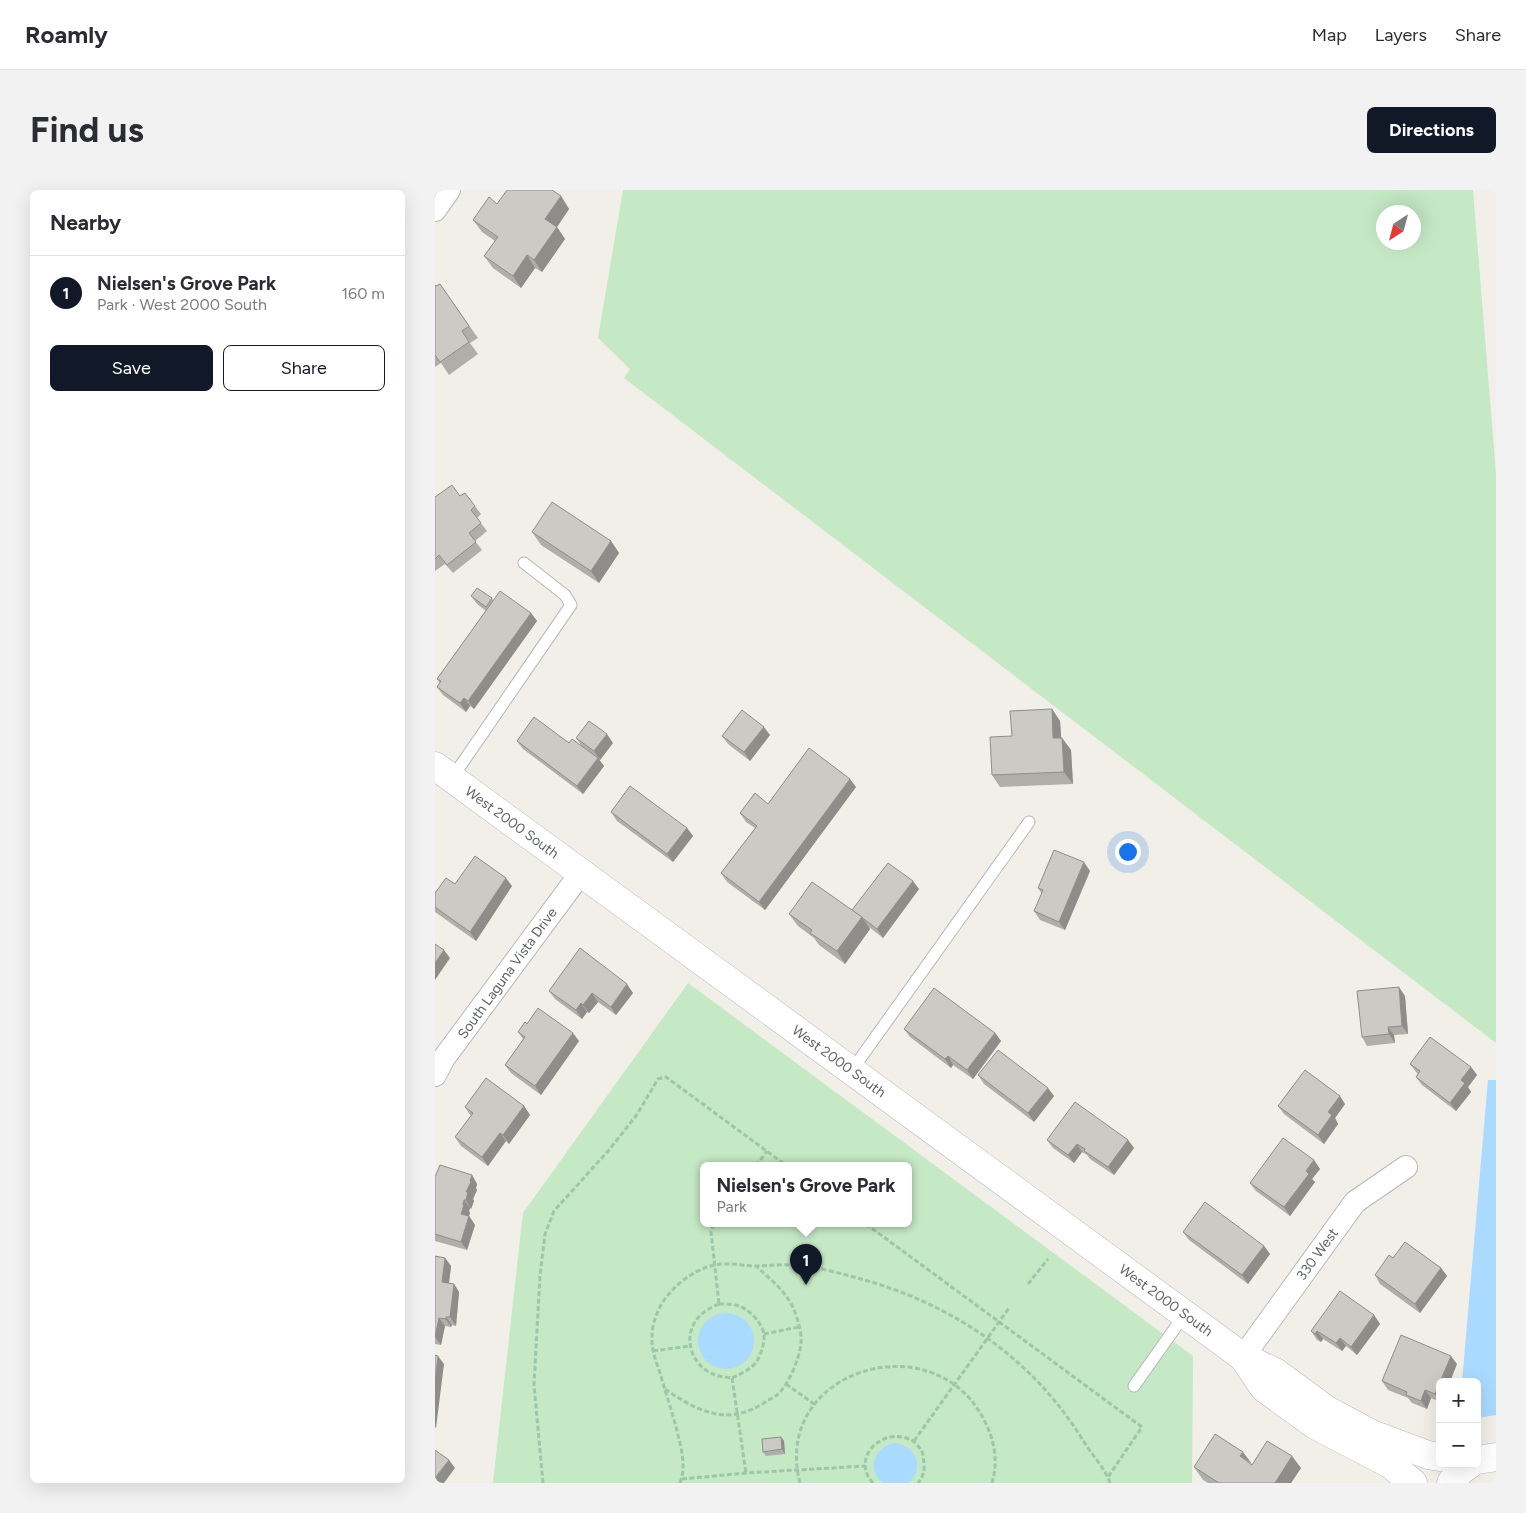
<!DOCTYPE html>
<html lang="en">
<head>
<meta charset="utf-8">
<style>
	body { margin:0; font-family:Figtree,sans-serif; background:#f2f2f3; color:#2b2b33 }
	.controls { position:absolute; right:15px; bottom:15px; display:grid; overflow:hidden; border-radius:8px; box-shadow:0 5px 20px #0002 }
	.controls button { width:45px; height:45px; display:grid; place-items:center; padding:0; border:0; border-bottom:1px solid #e1e1e2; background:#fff; color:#2b2b33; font:25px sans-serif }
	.compass { position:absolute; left:941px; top:15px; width:45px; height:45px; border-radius:50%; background:#fff; box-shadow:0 5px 20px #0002; rotate:216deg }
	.you { position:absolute; left:692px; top:661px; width:18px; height:18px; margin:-12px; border:4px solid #fff; border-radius:50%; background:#1a73e8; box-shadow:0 0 0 8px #1a73e833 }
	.badge { display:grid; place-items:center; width:32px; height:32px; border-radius:50%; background:#111827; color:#fff; font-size:16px; font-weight:700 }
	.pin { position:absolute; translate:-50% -41px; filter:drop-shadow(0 1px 2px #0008) }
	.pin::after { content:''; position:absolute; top:26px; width:18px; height:15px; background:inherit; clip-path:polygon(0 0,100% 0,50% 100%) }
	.popup { position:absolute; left:265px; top:972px; width:212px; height:65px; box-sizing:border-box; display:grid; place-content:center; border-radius:8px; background:#fff; filter:drop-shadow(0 1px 4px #0005); font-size:16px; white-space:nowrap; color:#7c7c81 }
	.popup b { font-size:19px; color:#2b2b33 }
	.popup::after { content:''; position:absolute; left:50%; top:100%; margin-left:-10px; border:10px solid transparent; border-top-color:#fff }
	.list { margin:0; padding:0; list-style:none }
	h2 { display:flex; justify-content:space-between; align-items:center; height:65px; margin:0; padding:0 20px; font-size:21px }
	h2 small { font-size:16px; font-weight:400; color:#7c7c81 }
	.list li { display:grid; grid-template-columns:32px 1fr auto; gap:15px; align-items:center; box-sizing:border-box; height:75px; padding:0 20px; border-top:1px solid #e1e1e2 }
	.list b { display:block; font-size:19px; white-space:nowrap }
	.list p { margin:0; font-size:16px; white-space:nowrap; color:#7c7c81 }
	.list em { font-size:16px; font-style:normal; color:#7c7c81 }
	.actions { display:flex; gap:10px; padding:15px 20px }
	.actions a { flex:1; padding:11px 0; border:1px solid #111827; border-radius:8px; text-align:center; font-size:18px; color:#111827 }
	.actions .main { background:#111827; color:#fff }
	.map { position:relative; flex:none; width:1061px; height:1293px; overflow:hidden; border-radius:8px }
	header { display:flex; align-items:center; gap:30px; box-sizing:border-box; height:70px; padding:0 25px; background:#fff; border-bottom:1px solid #e1e1e2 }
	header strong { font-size:24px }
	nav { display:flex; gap:28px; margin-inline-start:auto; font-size:18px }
	.intro { display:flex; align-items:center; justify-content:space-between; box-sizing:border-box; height:120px; padding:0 30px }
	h1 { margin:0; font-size:35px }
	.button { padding:12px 22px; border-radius:8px; background:#111827; color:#fff; font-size:18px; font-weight:700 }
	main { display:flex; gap:30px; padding:0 30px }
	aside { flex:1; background:#fff; border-radius:8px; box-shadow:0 5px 20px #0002 }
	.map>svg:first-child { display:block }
</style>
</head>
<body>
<header>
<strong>Roamly</strong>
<nav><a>Map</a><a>Layers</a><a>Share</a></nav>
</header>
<div class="intro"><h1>Find us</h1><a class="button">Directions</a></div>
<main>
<aside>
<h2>Nearby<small></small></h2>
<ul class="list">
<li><span class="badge">1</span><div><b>Nielsen's Grove Park</b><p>Park · West 2000 South</p></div><em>160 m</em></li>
</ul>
<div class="actions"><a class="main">Save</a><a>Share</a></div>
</aside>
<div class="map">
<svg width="1061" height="1293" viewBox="0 0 1061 1293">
	<rect width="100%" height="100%" fill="#f1efe8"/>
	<g fill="#c5e8c5" fill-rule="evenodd">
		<path d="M 188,0 L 1038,0 L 1061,284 L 1061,853 L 189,188 L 195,179 L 163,148 ZM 948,22 L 978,22 L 978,52 L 948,52 Z"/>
		<path d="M 253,793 L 758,1166 L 757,1293 L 58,1293 L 88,1023 ZM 268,976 L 474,976 L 474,1034 L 268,1034 Z"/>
	</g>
	<g fill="#aadaff">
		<path d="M 1053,890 L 1061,890 L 1061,1225 L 1042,1228 L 1042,1192 L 1027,1192 Z"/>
		<circle cx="291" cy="1151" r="28"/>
		<path d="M 460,1253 C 481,1256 491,1279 473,1293 L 448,1293 C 430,1279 440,1256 460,1253 Z"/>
	</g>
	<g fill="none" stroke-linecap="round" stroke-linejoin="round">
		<g stroke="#b5b8bc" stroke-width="13">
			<g id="lane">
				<path d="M 17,588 L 136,415 L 130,405 L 89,373"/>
				<path d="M 417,880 L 594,632"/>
				<path d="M 699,1196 L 750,1124"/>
			</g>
		</g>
		<g stroke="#b5b8bc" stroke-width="24">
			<g id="street">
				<path d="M 0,20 L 14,0"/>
				<path d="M 0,885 L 9,868 L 146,683"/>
				<path d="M 808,1167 L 920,1012 L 971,977"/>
			</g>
		</g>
		<g stroke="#b6babf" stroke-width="29">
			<g id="secondary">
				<path d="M 0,576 L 808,1167 L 840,1182 L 892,1220 L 937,1244 L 993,1265 L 1005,1267"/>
				<path d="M 808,1167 L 829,1198 L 880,1235 L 955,1274 L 978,1293"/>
				<path d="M 1042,1270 L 1061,1267"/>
				<path d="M 1016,1293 L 1025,1281 L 1035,1274"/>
			</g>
		</g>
		<g stroke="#9cc7a9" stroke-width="3" stroke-dasharray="5 2.5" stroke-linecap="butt">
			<path d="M 321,976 L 332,961"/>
			<path d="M 279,1034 L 276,1042 L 284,1114"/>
			<path d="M 431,1034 L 707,1237 L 673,1287"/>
			<path d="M 593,1094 L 613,1069"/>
			<path d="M 284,1114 C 291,1114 298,1114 304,1116 C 314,1119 327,1133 329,1144 C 330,1152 326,1164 322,1171 C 317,1179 305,1184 297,1188 C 291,1187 283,1187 278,1184 C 258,1176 248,1150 260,1132 C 265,1123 275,1118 284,1114 Z"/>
			<path d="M 329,1144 L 364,1137"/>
			<path d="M 218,1161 L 254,1156"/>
			<path d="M 297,1188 L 311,1283"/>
			<path d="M 351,1194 L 379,1214"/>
			<path d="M 230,1199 C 246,1210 262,1220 281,1224 C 299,1227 314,1222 329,1213 C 333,1210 338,1208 342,1205 C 353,1196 365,1168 366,1153 C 367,1144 363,1129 359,1120 C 352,1102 335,1089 322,1077"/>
			<path d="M 479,1251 L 574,1118"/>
			<path d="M 247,1289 L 311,1283 L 430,1276"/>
			<path d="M 108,1293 L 99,1195 L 105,1086 L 110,1044 L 119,1021 L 174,960 L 201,926 L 223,889 L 231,887 L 352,976"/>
			<path d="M 245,1293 C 251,1277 247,1261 243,1245 C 238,1224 231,1204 225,1183 C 221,1171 216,1159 217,1146 C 217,1133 224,1115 233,1105 C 243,1092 263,1078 280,1075 C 293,1072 308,1076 321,1076 C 333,1076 344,1074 355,1075 C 381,1076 408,1084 433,1091 C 522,1117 600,1171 649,1252 C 657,1265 670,1278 675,1293"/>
			<path d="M 365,1293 C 335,1179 503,1129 551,1234 C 560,1252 563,1273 557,1293"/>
			<path d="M 438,1293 C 416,1270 444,1239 471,1248 C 476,1250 478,1250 481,1254 C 485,1258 488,1261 488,1267 C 490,1276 490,1285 483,1293"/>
		</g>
		<use href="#lane" stroke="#fff" stroke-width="11"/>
		<use href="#street" stroke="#fff" stroke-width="22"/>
		<use href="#secondary" stroke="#fff" stroke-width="28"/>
	</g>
	<g fill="#afaea9">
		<path d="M 126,6 L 134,19 L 122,37 L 130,49 L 107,82 L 100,78 L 86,98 L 58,78 L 49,66 L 60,51 L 47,42 L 38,30 L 62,14 Z"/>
		<path d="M 5,94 L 43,148 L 35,153 L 43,164 L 14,185 L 6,173 L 0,177 L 0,95 L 1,96 Z"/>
		<path d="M 25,306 L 40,316 L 46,324 L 42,328 L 52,341 L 40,351 L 47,360 L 18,383 L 10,374 L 0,381 L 0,307 Z"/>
		<path d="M 97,342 L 176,351 L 184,363 L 164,393 L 106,355 Z"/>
		<path d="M 36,406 L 57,408 L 58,410 L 96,423 L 102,431 L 39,519 L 35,516 L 31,522 L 8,505 L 2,497 L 5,493 L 2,489 L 51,421 L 42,414 Z"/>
		<path d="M 617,519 L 625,531 L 626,548 L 627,548 L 636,560 L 638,594 L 565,597 L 557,585 L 577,546 Z"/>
		<path d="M 335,545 L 315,571 L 293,554 L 287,546 Z"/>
		<path d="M 141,548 L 178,553 L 165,570 L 163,569 L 169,576 L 148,604 L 88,559 L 82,551 L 134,553 L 146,555 Z"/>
		<path d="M 421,597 L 330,720 L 292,692 L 286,683 L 320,638 L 311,632 L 305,623 L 333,614 Z"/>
		<path d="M 176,622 L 252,638 L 258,646 L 238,672 L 182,631 Z"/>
		<path d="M 655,681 L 630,740 L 605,730 L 599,721 L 607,704 L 603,698 Z"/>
		<path d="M 20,694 L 77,696 L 41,751 L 0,722 L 0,703 Z"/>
		<path d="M 484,699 L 448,748 L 434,737 L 435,739 L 410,774 L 384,755 L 379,748 L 363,736 L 354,724 L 417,720 Z"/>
		<path d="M 114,801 L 198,803 L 181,825 L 163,812 L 154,823 L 152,822 L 147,829 L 120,809 Z"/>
		<path d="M 970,806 L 973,844 L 959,845 L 960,853 L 932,856 L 927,847 Z"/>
		<path d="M 469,839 L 560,843 L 566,851 L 538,889 L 518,875 L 516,878 L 475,847 Z"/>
		<path d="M 83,842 L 144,851 L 106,905 L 76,883 L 70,875 L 88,849 Z"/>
		<path d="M 975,874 L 1036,877 L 1042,885 L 1033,897 L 1036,902 L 1021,921 L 987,895 L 981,887 L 983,884 L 981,882 Z"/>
		<path d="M 543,885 L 619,906 L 599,932 L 549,894 Z"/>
		<path d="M 910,914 L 900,928 L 903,934 L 889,954 L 849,924 L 843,916 Z"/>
		<path d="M 89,916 L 95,925 L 74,954 L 71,951 L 53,976 L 26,956 L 20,947 L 36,926 L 30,917 Z"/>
		<path d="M 612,950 L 693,950 L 699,958 L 679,985 L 655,969 L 652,965 L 647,962 L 639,973 L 618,958 Z"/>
		<path d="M 879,970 L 885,979 L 877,989 L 880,992 L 855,1026 L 821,1001 L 815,993 Z"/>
		<path d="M 37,985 L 42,994 L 41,998 L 42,1000 L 38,1009 L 39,1011 L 36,1019 L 35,1018 L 34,1021 L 35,1023 L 34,1026 L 40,1035 L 32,1060 L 0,1051 L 0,987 Z"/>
		<path d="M 748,1042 L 829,1056 L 835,1064 L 813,1094 L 754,1050 Z"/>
		<path d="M 0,1066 L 10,1068 L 16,1076 L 14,1093 L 19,1094 L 24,1102 L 21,1136 L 17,1135 L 16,1137 L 10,1136 L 6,1155 L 0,1154 Z"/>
		<path d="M 958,1068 L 1006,1078 L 1012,1086 L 985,1123 L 945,1094 L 940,1085 Z"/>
		<path d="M 939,1125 L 945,1134 L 922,1165 L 911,1156 L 907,1161 L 888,1149 L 886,1152 L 882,1150 L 876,1141 Z"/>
		<path d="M 1022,1174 L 1005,1192 L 1005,1212 L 996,1208 L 992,1219 L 977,1213 L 973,1208 L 953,1200 L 947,1191 Z"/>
		<path d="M 346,1247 L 349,1251 L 350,1264 L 331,1266 L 328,1262 Z"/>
		<path d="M 817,1274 L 866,1278 L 856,1293 L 773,1293 L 768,1290 L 759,1277 Z"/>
	</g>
	<g fill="#8f8d8a">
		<path d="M 126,6 L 134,19 L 122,37 L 130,49 L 107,82 L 99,70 L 110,29 Z"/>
		<path d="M 92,65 L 100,78 L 86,98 L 78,86 Z"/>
		<path d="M 176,351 L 184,363 L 164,393 L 156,381 Z"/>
		<path d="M 96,423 L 102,431 L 39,519 L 33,511 Z"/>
		<path d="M 29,508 L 35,516 L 31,522 L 25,513 Z"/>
		<path d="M 617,519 L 625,531 L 627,560 L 618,548 Z"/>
		<path d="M 329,537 L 335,545 L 315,571 L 309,562 Z"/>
		<path d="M 172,544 L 178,553 L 165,570 L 159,561 Z"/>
		<path d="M 627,548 L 636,560 L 638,594 L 629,582 Z"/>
		<path d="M 163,568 L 169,576 L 148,604 L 142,596 Z"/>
		<path d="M 415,589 L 421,597 L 330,720 L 324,712 Z"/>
		<path d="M 252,638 L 258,646 L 238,672 L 232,664 Z"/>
		<path d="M 649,672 L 655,681 L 630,740 L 624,732 Z"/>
		<path d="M 71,688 L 77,696 L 41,751 L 35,742 Z"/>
		<path d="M 478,691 L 484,699 L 448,748 L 442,739 Z"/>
		<path d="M 427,727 L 435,739 L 410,774 L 402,761 Z"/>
		<path d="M 9,760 L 15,768 L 0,790 L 0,773 Z"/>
		<path d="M 192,794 L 198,803 L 181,825 L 176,817 Z"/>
		<path d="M 964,797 L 970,806 L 973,844 L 967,836 Z"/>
		<path d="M 157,803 L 163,812 L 154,823 L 148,815 Z"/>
		<path d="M 146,813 L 152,822 L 147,829 L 141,820 Z"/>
		<path d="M 953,837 L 959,845 L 960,853 L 954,844 Z"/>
		<path d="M 138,843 L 144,851 L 106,905 L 100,896 Z"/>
		<path d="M 560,843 L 566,851 L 538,889 L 532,880 Z"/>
		<path d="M 513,866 L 518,875 L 516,878 L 510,869 Z"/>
		<path d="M 1036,877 L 1042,885 L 1033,897 L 1036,902 L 1021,921 L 1015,913 L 1026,890 Z"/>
		<path d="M 613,898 L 619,906 L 599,932 L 593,923 Z"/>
		<path d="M 905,906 L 910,914 L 900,928 L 903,934 L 889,954 L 883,945 L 893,922 Z"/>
		<path d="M 89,916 L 95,925 L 74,954 L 68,945 Z"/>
		<path d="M 65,943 L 71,951 L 53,976 L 47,967 Z"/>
		<path d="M 693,950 L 699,958 L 679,985 L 673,977 Z"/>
		<path d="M 642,954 L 647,962 L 639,973 L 633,965 Z"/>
		<path d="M 879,970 L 885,979 L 877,989 L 880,992 L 855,1026 L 849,1017 L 871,981 Z"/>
		<path d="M 37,985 L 42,994 L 41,998 L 42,1000 L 38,1009 L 39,1011 L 36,1019 L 31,1010 L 31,1002 Z"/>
		<path d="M 29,1010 L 35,1018 L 34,1021 L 35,1023 L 32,1032 L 26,1024 Z"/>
		<path d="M 34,1026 L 40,1035 L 32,1060 L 26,1052 Z"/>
		<path d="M 829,1056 L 835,1064 L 813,1094 L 807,1085 Z"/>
		<path d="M 10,1068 L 16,1076 L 13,1101 L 7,1092 Z"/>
		<path d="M 1006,1078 L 1012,1086 L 985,1123 L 980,1114 Z"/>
		<path d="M 19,1094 L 24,1102 L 21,1136 L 15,1127 Z"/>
		<path d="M 939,1125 L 945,1134 L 922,1165 L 916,1157 Z"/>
		<path d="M 11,1127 L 17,1135 L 16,1137 L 11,1129 Z"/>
		<path d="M 4,1128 L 10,1136 L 6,1155 L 0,1147 Z"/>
		<path d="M 882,1141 L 888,1149 L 886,1152 L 880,1144 Z"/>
		<path d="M 905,1148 L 911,1156 L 907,1161 L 901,1153 Z"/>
		<path d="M 3,1166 L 9,1174 L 1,1238 L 0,1237 L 0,1192 Z"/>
		<path d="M 1016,1166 L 1022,1174 L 1015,1192 L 1005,1192 Z"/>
		<path d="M 1005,1193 L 1005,1211 L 1000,1204 Z"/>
		<path d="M 990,1200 L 996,1208 L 992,1219 L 986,1211 Z"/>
		<path d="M 346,1247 L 349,1251 L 350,1264 L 347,1259 Z"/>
		<path d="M 808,1262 L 817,1274 L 805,1266 Z"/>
		<path d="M 857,1266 L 866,1278 L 856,1293 L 840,1293 Z"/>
		<path d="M 14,1270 L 20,1278 L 9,1293 L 0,1293 L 0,1288 Z"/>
	</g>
	<g fill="#cccac5" stroke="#8f8d8a">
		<path d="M 72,0 L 117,0 L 126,6 L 110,29 L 122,37 L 99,70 L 92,65 L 78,86 L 49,66 L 63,47 L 38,30 L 54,7 L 62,14 Z"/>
		<path d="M 5,94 L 34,136 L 27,141 L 34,152 L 5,172 L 0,165 L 0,95 L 1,96 Z"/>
		<path d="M 17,295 L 25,306 L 30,303 L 40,316 L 36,320 L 46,333 L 34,343 L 41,352 L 12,375 L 4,365 L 0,369 L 0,307 Z"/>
		<path d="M 117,312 L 176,351 L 156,381 L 97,342 Z"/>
		<path d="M 42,398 L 57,408 L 51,417 L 36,406 Z"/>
		<path d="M 65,401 L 96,423 L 33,511 L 29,508 L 25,513 L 2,497 L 6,491 L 2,489 Z"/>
		<path d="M 617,519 L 618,548 L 627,548 L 629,582 L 557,585 L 555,547 L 577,546 L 575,521 Z"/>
		<path d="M 307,520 L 329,537 L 309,562 L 287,546 Z"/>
		<path d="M 99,527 L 134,553 L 137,549 L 163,568 L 142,596 L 82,551 Z"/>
		<path d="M 154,531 L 172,544 L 159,561 L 141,548 Z"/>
		<path d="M 374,558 L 415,589 L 324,712 L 286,683 L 322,636 L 305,623 L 320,603 L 333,614 Z"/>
		<path d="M 195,596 L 252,638 L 232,664 L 176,622 Z"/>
		<path d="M 619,660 L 649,672 L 624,732 L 599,721 L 608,700 L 603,698 Z"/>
		<path d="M 40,666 L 71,688 L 35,742 L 0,717 L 0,703 L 11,688 L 20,694 Z"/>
		<path d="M 453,673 L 478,691 L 442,739 L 417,720 Z"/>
		<path d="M 377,692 L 427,727 L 402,761 L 375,743 L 377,740 L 354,724 Z"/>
		<path d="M 0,754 L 9,760 L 0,773 Z"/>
		<path d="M 145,758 L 192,794 L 176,817 L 157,803 L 148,815 L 146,813 L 141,820 L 114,801 Z"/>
		<path d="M 964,797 L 967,836 L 953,837 L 954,844 L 927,847 L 922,801 Z"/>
		<path d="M 499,798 L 560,843 L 532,880 L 513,866 L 510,869 L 469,839 Z"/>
		<path d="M 103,818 L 138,843 L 100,896 L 70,875 L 90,847 L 83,842 L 90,832 L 92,834 Z"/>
		<path d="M 995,847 L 1036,877 L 1026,890 L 1030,893 L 1015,913 L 981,887 L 985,881 L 975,874 Z"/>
		<path d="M 563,860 L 613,898 L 593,923 L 543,885 Z"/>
		<path d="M 870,880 L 905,906 L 893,922 L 897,925 L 883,945 L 843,916 Z"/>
		<path d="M 51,888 L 89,916 L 68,945 L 65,943 L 47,967 L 20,947 L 38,923 L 30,917 Z"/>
		<path d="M 640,912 L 693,950 L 673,977 L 649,961 L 650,959 L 642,954 L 633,965 L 612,950 Z"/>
		<path d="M 848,948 L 879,970 L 871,981 L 874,984 L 849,1017 L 815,993 Z"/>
		<path d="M 5,975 L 37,985 L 35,991 L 36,992 L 31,1002 L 33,1002 L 31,1010 L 29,1010 L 28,1014 L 29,1015 L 26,1024 L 34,1026 L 26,1052 L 0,1044 L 0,987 Z"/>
		<path d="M 770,1012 L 829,1056 L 807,1085 L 748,1042 Z"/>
		<path d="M 970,1052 L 1006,1078 L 980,1114 L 940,1085 L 954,1065 L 958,1068 Z"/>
		<path d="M 0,1066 L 10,1068 L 7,1092 L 19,1094 L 15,1127 L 11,1127 L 11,1129 L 4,1128 L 0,1147 Z"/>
		<path d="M 905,1101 L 939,1125 L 916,1157 L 905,1148 L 901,1153 L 882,1141 L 880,1144 L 876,1141 Z"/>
		<path d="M 966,1145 L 1016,1166 L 1000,1204 L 990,1200 L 986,1211 L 971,1205 L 972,1202 L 947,1191 Z"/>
		<path d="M 0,1165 L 3,1166 L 0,1192 Z"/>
		<path d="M 780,1244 L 808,1262 L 805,1266 L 817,1275 L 832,1251 L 857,1266 L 840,1293 L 784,1293 L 759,1277 Z"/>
		<path d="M 346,1247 L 347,1259 L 328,1262 L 327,1249 Z"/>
		<path d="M 0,1260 L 14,1270 L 0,1288 Z"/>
	</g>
	<g text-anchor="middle" stroke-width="4" stroke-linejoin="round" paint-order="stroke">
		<g font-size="14" fill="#5f6368" stroke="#fff">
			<text transform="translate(77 632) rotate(36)" y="5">West 2000 South</text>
			<text transform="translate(72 783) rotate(-54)" y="5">South Laguna Vista Drive</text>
			<text transform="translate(404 871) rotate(36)" y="5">West 2000 South</text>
			<text transform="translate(882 1064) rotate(-54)" y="5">330 West</text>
			<text transform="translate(731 1110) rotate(36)" y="5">West 2000 South</text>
		</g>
	</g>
</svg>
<div class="controls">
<button>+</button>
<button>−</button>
</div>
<svg class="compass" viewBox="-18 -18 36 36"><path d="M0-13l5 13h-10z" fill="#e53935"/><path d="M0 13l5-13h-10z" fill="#7c7c81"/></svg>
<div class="you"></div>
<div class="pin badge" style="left:371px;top:1095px">1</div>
<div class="popup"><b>Nielsen's Grove Park</b>Park</div>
</div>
</main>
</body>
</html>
